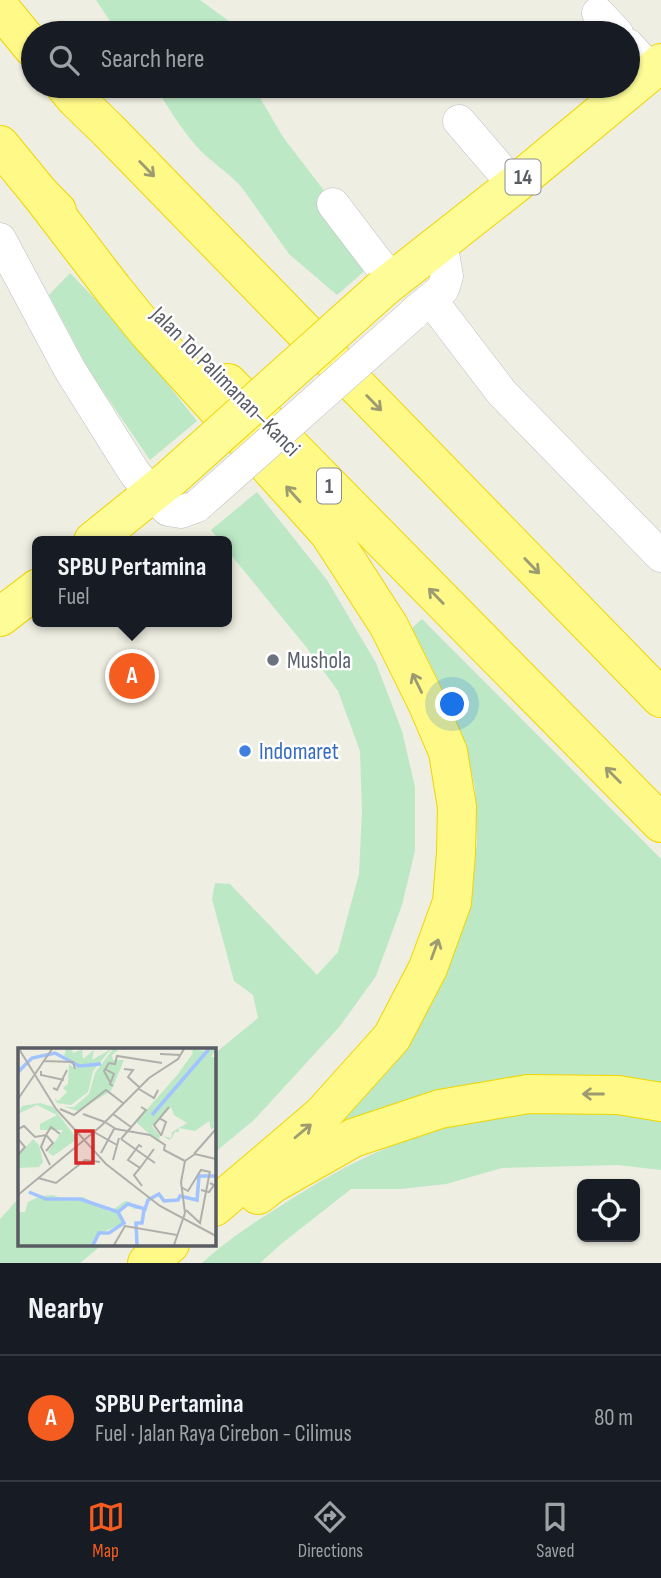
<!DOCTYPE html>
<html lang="en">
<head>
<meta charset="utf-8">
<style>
	body { margin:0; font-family:"Sofia Sans Condensed",sans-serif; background:#20242c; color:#f1f3f6 }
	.controls { position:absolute; right:21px; bottom:21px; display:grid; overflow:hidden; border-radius:10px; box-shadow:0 2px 5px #0004 }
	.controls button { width:63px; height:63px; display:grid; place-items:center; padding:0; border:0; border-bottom:2px solid #363941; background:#171b24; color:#f1f3f6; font:35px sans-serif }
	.you { position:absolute; left:453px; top:705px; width:24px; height:24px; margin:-18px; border:5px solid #fff; border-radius:50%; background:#1a73e8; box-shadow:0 0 0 10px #1a73e833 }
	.badge { display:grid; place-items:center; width:46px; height:46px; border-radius:50%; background:#f55c20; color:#fff; font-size:23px; font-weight:700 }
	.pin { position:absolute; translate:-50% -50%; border:4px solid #fff; box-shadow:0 2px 7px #0006 }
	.popup { position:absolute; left:32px; top:536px; width:200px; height:91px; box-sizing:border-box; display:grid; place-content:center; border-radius:10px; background:#171b24; filter:drop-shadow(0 2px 5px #0005); font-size:23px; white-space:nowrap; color:#9ea1a6 }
	.popup b { font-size:26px; color:#f1f3f6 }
	.popup::after { content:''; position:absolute; left:50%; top:100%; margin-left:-14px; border:14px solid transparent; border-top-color:#171b24 }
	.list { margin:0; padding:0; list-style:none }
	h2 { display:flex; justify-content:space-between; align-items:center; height:91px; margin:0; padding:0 28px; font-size:30px }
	h2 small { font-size:23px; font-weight:400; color:#9ea1a6 }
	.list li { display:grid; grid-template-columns:46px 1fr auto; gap:21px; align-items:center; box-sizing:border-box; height:126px; padding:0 28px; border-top:2px solid #363941 }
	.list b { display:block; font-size:26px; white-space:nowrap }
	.list p { margin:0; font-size:23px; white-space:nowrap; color:#9ea1a6 }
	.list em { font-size:23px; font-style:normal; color:#9ea1a6 }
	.icon { flex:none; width:38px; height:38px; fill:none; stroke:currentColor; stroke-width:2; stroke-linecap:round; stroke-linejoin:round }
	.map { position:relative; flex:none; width:661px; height:1263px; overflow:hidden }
	.search { position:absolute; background:#171b24; box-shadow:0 2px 5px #0004; left:21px; right:21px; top:21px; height:77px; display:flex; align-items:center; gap:18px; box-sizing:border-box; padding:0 24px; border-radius:38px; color:#9ea1a6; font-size:26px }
	.sheet { height:217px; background:#171b24 }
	nav { display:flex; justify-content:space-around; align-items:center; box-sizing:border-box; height:98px; border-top:2px solid #363941; background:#171b24; font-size:19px; color:#9ea1a6 }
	nav a { display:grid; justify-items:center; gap:4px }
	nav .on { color:#f55c20 }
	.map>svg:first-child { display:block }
</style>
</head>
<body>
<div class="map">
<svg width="661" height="1263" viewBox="0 0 661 1263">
	<rect width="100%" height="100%" fill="#eeeee2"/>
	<g fill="#bce8c5">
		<path d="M 96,0 L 200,0 L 230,22 L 235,33 L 118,33 Z"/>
		<path d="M 155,86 L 253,86 L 283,137 L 377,260 L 337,295 L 289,254 L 243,189 C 230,173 212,163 198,148 C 181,129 168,107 155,86 Z"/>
		<path d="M 70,273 L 123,328 L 197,421 L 150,460 L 90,372 L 49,295 Z"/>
		<path d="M 257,492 L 327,580 L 376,663 L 402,731 L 415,787 L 415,851 L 402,905 L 376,976 L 340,1026 L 254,1120 L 214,1153 L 214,1054 L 258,1018 L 253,995 L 234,981 L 212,899 L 215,883 L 230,884 L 317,975 L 338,952 L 359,874 L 362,811 L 360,751 L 338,691 L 307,648 L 227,550 L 227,541 L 220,541 L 211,530 Z"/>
		<path d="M 422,619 L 661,859 L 661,1084 L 304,1152 L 470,894 L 477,843 L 475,788 L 466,747 L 447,698 L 412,628 Z"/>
		<path d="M 563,1107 L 661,1116 L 661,1170 L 618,1165 L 502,1168 L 446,1184 L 400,1189 L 351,1189 L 281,1244 L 260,1263 L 202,1263 C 226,1241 252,1224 279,1207 C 339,1168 392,1140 462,1123 C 495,1115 530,1112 563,1107 Z"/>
		<path d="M 19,1198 L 19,1244 L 103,1244 L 80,1263 L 0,1263 L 0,1219 Z"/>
	</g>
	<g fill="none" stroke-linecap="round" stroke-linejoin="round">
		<g stroke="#bcbec4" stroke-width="33">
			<g id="minor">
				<path d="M 598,13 L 617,33"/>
				<path d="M 628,45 L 652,71"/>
				<path d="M 459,121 L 514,185"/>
				<path d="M 333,204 L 378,263 L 394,280"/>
				<path d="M 0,239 L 70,370 L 134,472 L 151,493 L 168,510 L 181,512 L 197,506"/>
				<path d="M 431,300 L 502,393 L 661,556"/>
				<path d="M 416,311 L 443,289 L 447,276 L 441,242"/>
			</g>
		</g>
		<g stroke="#f0d500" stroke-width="40">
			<g id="trunk">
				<path d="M 383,288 L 514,185 L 661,63"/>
				<path d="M 93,541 L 171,478"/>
				<path d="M 0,617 L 38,588"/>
			</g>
		</g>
		<g stroke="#f0d500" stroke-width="40">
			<g id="motorway">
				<path d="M 0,8 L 33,48"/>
				<path d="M 65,86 L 76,99 L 108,130 L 661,698"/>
				<path d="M 0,145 L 41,195 L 57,211"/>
				<path d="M 41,195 L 113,289 L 147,331 L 329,533 L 389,626 L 428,705 L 448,752 L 457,807 L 456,853 L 452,902 L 428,968 L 392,1037 L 322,1115 L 214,1207"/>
				<path d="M 228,383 L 661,823"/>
				<path d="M 258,1195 L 272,1184 L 353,1138 L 440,1109 L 528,1094 L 618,1095 L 661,1102"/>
				<path d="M 147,1263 L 170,1244"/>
			</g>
		</g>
		<use href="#minor" stroke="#fff" stroke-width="32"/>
		<use href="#trunk" stroke="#fdfc97" stroke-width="38"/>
		<use href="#motorway" stroke="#fff988" stroke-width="38"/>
		<g stroke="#bcbec4" stroke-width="33" stroke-linecap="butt">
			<path id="minor-bridge" d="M 197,506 L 412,315"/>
		</g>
		<g stroke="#f0d500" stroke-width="40" stroke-linecap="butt">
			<path id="trunk-bridge" d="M 171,478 L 383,288"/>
		</g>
		<use href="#minor-bridge" stroke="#fff" stroke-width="32"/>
		<use href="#trunk-bridge" stroke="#fdfc97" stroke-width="38"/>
	</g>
	<defs><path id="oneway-shaft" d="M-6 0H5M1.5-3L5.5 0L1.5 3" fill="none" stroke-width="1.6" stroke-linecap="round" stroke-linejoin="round" transform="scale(1.75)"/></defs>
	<g stroke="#9c9b72">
		<use href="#oneway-shaft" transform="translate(147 169) rotate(46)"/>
		<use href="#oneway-shaft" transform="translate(374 403) rotate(46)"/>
		<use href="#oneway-shaft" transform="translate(293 494) rotate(-132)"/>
		<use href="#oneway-shaft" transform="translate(532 566) rotate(46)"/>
		<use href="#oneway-shaft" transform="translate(436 596) rotate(-134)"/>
		<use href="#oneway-shaft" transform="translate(417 683) rotate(-116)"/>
		<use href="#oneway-shaft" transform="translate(613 775) rotate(-135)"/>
		<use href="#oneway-shaft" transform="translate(435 949) rotate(-70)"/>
		<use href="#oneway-shaft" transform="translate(593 1094) rotate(-180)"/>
		<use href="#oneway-shaft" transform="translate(303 1131) rotate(-40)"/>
	</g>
	<circle fill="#6b7280" stroke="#fff" stroke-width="2.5" cx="273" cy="660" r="7"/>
	<circle fill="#3f7fe0" stroke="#fff" stroke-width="2.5" cx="245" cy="751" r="7"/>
	<g text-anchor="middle" stroke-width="5" stroke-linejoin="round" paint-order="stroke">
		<g fill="#fff" stroke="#8c8d92" stroke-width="2">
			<rect x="505.5" y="159.5" width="35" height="35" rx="5"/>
			<rect x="317" y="468.5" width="24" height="35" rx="5"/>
		</g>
		<g font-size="21" font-weight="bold" fill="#5a5c64">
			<text x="523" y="184">14</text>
			<text x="329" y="493">1</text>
		</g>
		<g font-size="23" fill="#5a5c64" stroke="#fff">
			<text transform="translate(226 381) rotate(45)" y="8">Jalan Tol Palimanan–Kanci</text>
		</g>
		<g font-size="23" fill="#5b616d" stroke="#fff" text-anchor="start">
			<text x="287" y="668">Mushola</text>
		</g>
		<g font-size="23" fill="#366cbe" stroke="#fff" text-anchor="start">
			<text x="259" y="759">Indomaret</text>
		</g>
	</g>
	<g transform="translate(18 1048)">
		<rect width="198" height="198" fill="#eeeee2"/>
		<path d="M 48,1 L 58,1 L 53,2 L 56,5 L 64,1 L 65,11 L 76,2 L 74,12 L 93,1 L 75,23 L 70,44 L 53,57 L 39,55 L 36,50 L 40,53 L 49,44 L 45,40 L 50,36 L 51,16 L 57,21 L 60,17 L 46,8 ZM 95,1 L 101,1 L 94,7 L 95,12 L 106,12 L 93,43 L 60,63 L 47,59 L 56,59 L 71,46 L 77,25 ZM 173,1 L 187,3 L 133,66 L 193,1 L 198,1 L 193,9 L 198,9 L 198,80 L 193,81 L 191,73 L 177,83 L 161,80 L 161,84 L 157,84 L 154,90 L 151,92 L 145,88 L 153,90 L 154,84 L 169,75 L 156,67 L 153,59 L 134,78 L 142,88 L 140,94 L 118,74 L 160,26 L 175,5 ZM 22,55 L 35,59 L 59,91 L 35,108 L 30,104 L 45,82 L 22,82 L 22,76 L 39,67 L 19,57 L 0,66 L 4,58 ZM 15,91 L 21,97 L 25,114 L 21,119 L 0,120 L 0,108 ZM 35,147 L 48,153 L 65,149 L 92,164 L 107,153 L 112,154 L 116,160 L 125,161 L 116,161 L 112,155 L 101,162 L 106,175 L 83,185 L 74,197 L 0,197 L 0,164 L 7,164 L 10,154 L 22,148 Z" fill="#bce8c5"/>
		<path fill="none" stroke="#a1c3ff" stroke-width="3.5" d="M 0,24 L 14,10 L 37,5 L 61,18 L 83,16M 134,67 L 191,1M 11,144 L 28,151 L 62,151 L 100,164M 75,197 L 81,185 L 91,185 L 106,175 L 100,164 L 110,156 L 127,161 L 130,152 L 141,146 L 146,153 L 160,152 L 162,148 L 179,152 L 181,128 L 198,128M 119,197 L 118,175 L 124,175 L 126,162"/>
		<path fill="none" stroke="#afb0ac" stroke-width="2" d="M 1,1 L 38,61 L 88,116 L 142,158 L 198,188M 142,6 L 163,7M 26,13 L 55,14 L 57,21M 87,21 L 96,26 L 92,36 L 95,38M 106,21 L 115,22 L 110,29 L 121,39M 23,23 L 23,27 L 46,32M 92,34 L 86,23 L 91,15 L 97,16 L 99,8 L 144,15M 35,40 L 39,42 L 49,22M 121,41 L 136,50 L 140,42M 0,51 L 34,1M 42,61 L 56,67 L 88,42 L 105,55M 65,66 L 87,74M 95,66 L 113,79M 141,70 L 148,74 L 143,88M 87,74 L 98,81 L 132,87 L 147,97 L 146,102 L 167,113M 0,81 L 6,78 L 17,89 L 28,87 L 23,99 L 32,117M 76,84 L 99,97M 143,87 L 136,77 L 151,59M 0,91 L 7,99 L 0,107M 103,91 L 128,62 L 123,59M 103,91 L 137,115M 124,99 L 121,97 L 110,112 L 122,120 L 116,127 L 124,138M 28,103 L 35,95 L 28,87 L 33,79 L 42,86M 83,105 L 96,81M 176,106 L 198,81M 95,112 L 101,90M 122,120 L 136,101M 20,130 L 38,135 L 67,112 L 82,114M 163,139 L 170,143 L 183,122 L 192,124M 183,142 L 191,144 L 196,137 L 192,135M 0,147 L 83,78 L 131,30 L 160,11 L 166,1M 168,162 L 182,175 L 192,123M 96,197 L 107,178 L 159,187M 156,197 L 167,165 L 163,134 L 167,113 L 177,106 L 198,111"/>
		<path fill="#d62828" fill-opacity="0.15" stroke="#d62828" stroke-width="3.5" d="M 58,83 L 75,83 L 75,115 L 58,115 Z"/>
		<rect width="198" height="198" fill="none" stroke="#5a5c64" stroke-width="3.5"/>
	</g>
</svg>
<div class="controls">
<button><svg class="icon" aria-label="locate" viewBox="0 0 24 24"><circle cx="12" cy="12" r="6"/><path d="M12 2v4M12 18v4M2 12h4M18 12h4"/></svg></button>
</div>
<div class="you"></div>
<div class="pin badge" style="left:132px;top:676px">A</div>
<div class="popup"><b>SPBU Pertamina</b>Fuel</div>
<div class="search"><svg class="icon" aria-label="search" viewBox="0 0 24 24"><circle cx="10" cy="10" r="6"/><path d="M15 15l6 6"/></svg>Search here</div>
</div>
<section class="sheet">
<h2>Nearby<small></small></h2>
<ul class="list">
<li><span class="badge">A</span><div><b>SPBU Pertamina</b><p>Fuel · Jalan Raya Cirebon - Cilimus</p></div><em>80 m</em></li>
</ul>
</section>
<nav>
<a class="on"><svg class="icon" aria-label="map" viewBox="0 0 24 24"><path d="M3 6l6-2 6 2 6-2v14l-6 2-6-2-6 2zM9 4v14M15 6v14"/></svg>Map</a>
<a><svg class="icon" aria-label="directions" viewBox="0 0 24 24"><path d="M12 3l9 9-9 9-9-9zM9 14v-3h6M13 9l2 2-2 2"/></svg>Directions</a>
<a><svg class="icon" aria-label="saved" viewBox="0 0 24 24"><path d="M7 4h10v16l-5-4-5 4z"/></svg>Saved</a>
</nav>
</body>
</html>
